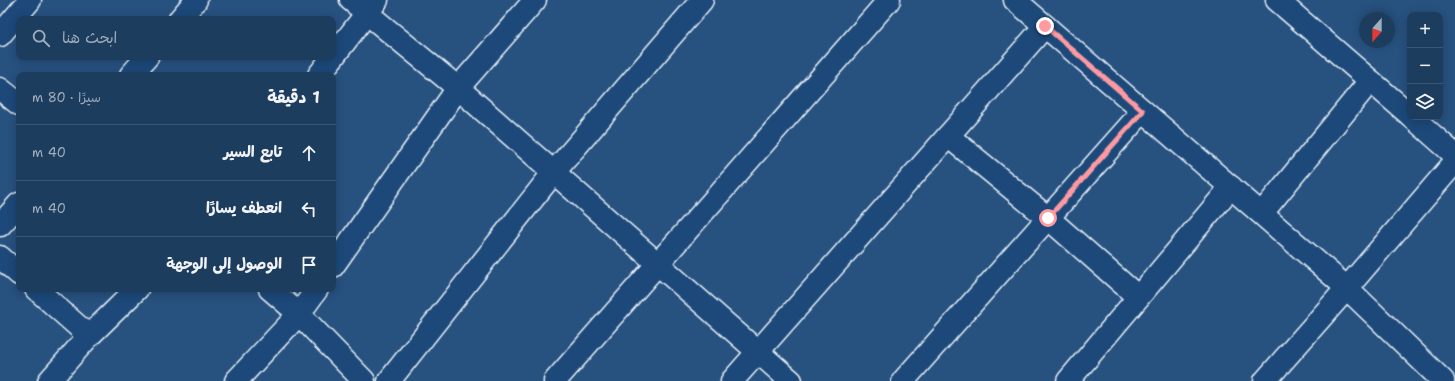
<!DOCTYPE html>
<html lang="ar">
<head>
<meta charset="utf-8">
<style>
	body { margin:0; font-family:"Shantell Sans","Playpen Sans Arabic",sans-serif; background:#254465; color:#f1f3f6; direction:rtl }
	.controls { position:absolute; right:12px; top:12px; display:grid; overflow:hidden; border-radius:8px; box-shadow:0 2px 10px #0003 }
	.controls button { width:36px; height:36px; display:grid; place-items:center; padding:0; border:0; border-bottom:1px solid #3b5674; background:#1d3d5f; color:#f1f3f6; font:20px sans-serif }
	.compass { position:absolute; left:1359px; top:12px; width:36px; height:36px; border-radius:50%; background:#1d3d5f; box-shadow:0 2px 10px #0003; rotate:201deg }
	.stop { position:absolute; width:12px; height:12px; margin:-9px; border:3px solid #ff9aa2; border-radius:50%; background:#fff }
	.stop.end { background:#ff9aa2; border-color:#fff; box-shadow:0 1px 4px #0008 }
	.list { margin:0; padding:0; list-style:none }
	h2 { display:flex; justify-content:space-between; align-items:center; height:52px; margin:0; padding:0 16px; font-size:17px }
	h2 small { font-size:13px; font-weight:400; color:#a0aebd }
	.list li { display:grid; grid-template-columns:26px 1fr auto; gap:12px; align-items:center; box-sizing:border-box; height:56px; padding:0 16px; border-top:1px solid #3b5674 }
	.list b { display:block; font-size:15px; white-space:nowrap }
	.list em { font-size:13px; font-style:normal; color:#a0aebd }
	.icon { flex:none; width:22px; height:22px; fill:none; stroke:currentColor; stroke-width:2; stroke-linecap:round; stroke-linejoin:round }
	.map { position:relative; flex:none; width:1455px; height:381px; overflow:hidden; direction:ltr }
	.search { position:absolute; background:#1d3d5f; box-shadow:0 2px 10px #0003; left:16px; top:16px; width:320px; height:44px; display:flex; align-items:center; gap:10px; box-sizing:border-box; padding:0 14px; border-radius:8px; color:#a0aebd; font-size:15px }
	.panel { position:absolute; background:#1d3d5f; box-shadow:0 2px 10px #0003; left:16px; top:72px; width:320px; height:220px; border-radius:8px; direction:rtl }
	.map>svg:first-child { display:block }
</style>
</head>
<body>
<div class="map">
<svg width="1455" height="381" viewBox="0 0 1455 381">
	<rect width="100%" height="100%" fill="#27517f"/>
	<filter id="ink" filterUnits="userSpaceOnUse"><feTurbulence type="fractalNoise" baseFrequency=".025" numOctaves="2"/><feDisplacementMap in="SourceGraphic" scale="8" xChannelSelector="R" yChannelSelector="G"/><feConvolveMatrix kernelMatrix="1 2 1 2 8 2 1 2 1" color-interpolation-filters="sRGB"/></filter>
	<g filter="url(#ink)">
		<g fill="none" stroke-linecap="round" stroke-linejoin="round">
			<g stroke="#e8f1f8" stroke-width="25">
				<g id="minor">
					<path d="M 351,0 L 458,88 L 791,381"/>
					<path d="M 1015,0 L 1347,288 L 1443,381"/>
					<path d="M 1277,0 L 1410,115"/>
					<path d="M 180,19 L 196,0"/>
					<path d="M 0,35 L 30,0"/>
					<path d="M 333,57 L 377,0"/>
					<path d="M 131,75 L 147,57"/>
					<path d="M 319,75 L 333,57"/>
					<path d="M 0,89 L 19,104"/>
					<path d="M 1412,117 L 1455,155"/>
					<path d="M 948,136 L 1048,218 L 1138,297"/>
					<path d="M 1262,213 L 1370,81"/>
					<path d="M 0,225 L 19,204"/>
					<path d="M 0,257 L 19,274"/>
					<path d="M 333,266 L 458,88 L 535,0"/>
					<path d="M 36,289 L 89,336"/>
					<path d="M 270,289 L 299,314 L 364,381"/>
					<path d="M 49,381 L 89,336 L 137,289"/>
					<path d="M 236,381 L 299,314 L 317,289"/>
					<path d="M 389,381 L 554,172 L 702,0"/>
					<path d="M 555,381 L 889,0"/>
					<path d="M 732,381 L 1045,26"/>
					<path d="M 903,381 L 1143,111"/>
					<path d="M 1068,381 L 1231,187"/>
					<path d="M 1265,381 L 1347,288 L 1455,162"/>
				</g>
			</g>
			<use href="#minor" stroke="#1f4a7a" stroke-width="22"/>
		</g>
	</g>
	<g fill="none" stroke-linecap="round" stroke-linejoin="round" filter="url(#ink)">
		<path stroke="#ff9aa2" stroke-width="5" d="M 1045,26 L 1143,111 L 1048,218"/>
	</g>
</svg>
<div class="controls">
<button>+</button>
<button>−</button>
<button><svg class="icon" aria-label="layers" viewBox="0 0 24 24"><path d="M12 4l9 5-9 5-9-5zM3 14l9 5 9-5"/></svg></button>
</div>
<svg class="compass" viewBox="-18 -18 36 36"><path d="M0-13l5 13h-10z" fill="#e53935"/><path d="M0 13l5-13h-10z" fill="#a0aebd"/></svg>
<div class="stop" style="left:1048px;top:218px"></div>
<div class="stop end" style="left:1045px;top:26px"></div>
<div class="search"><svg class="icon" aria-label="search" viewBox="0 0 24 24"><circle cx="10" cy="10" r="6"/><path d="M15 15l6 6"/></svg>ابحث هنا</div>
<section class="panel">
<h2>1 دقيقة<small>سيرًا · 80 m</small></h2>
<ul class="list">
<li><svg class="icon" aria-label="ahead" viewBox="0 0 24 24"><path d="M12 20V5M6 11l6-6 6 6"/></svg><div><b>تابع السير</b></div><em>40 m</em></li>
<li><svg class="icon" aria-label="left" viewBox="0 0 24 24"><path d="M17 20v-9H6M10 6l-5 5 5 5"/></svg><div><b>انعطف يسارًا</b></div><em>40 m</em></li>
<li><svg class="icon" aria-label="arrive" viewBox="0 0 24 24"><path d="M6 21V4h12l-3 4 3 4H6"/></svg><div><b>الوصول إلى الوجهة</b></div></li>
</ul>
</section>
</div>
</body>
</html>
